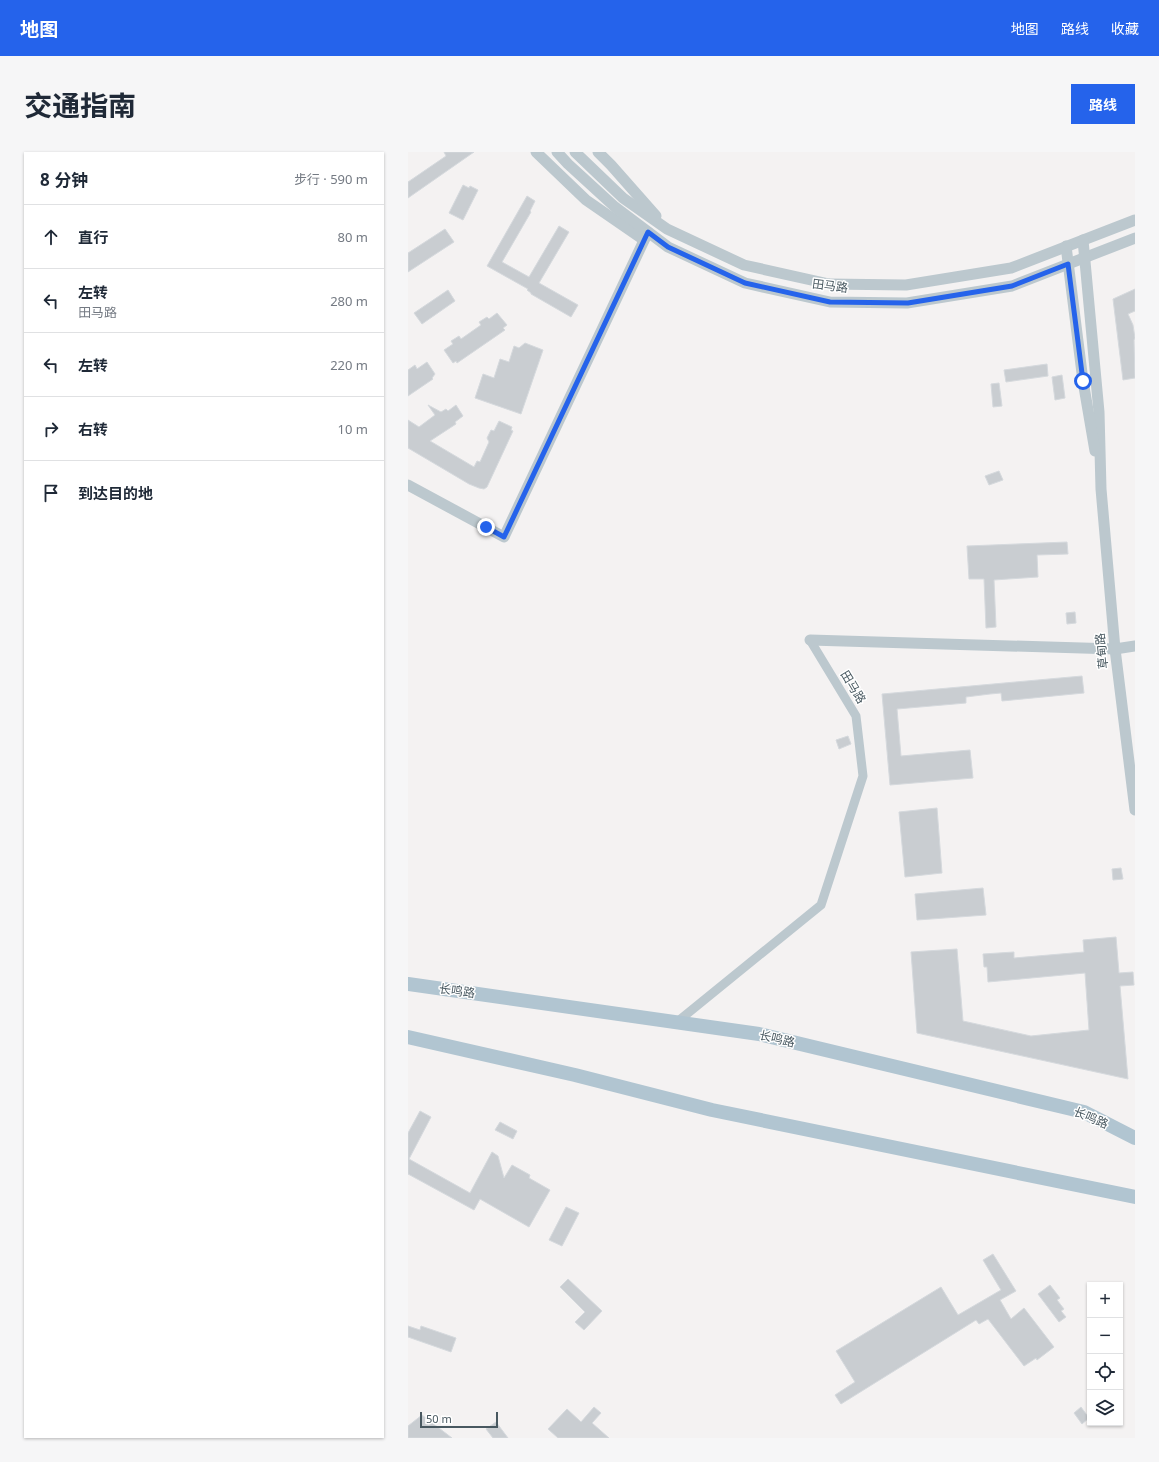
<!DOCTYPE html>
<html lang="zh">
<head>
<meta charset="utf-8">
<style>
	body { margin:0; font-family:"Noto Sans","Noto Sans SC",sans-serif; background:#f6f6f7; color:#1f2937 }
	.controls { position:absolute; right:12px; bottom:12px; display:grid; overflow:hidden; border-radius:0px; box-shadow:0 1px 3px #0004 }
	.controls button { width:36px; height:36px; display:grid; place-items:center; padding:0; border:0; border-bottom:1px solid #e0e1e3; background:#fff; color:#1f2937; font:20px sans-serif }
	.scale { position:absolute; left:12px; bottom:10px; width:78px; box-sizing:border-box; padding-left:4px; border:2px solid #485860; border-top:0; font-size:11px; line-height:14px; white-space:nowrap; color:#485860; -webkit-text-stroke:3px #fff; paint-order:stroke }
	.stop { position:absolute; width:12px; height:12px; margin:-9px; border:3px solid #2563eb; border-radius:50%; background:#fff }
	.stop.end { background:#2563eb; border-color:#fff; box-shadow:0 1px 4px #0008 }
	.list { margin:0; padding:0; list-style:none }
	h2 { display:flex; justify-content:space-between; align-items:center; height:52px; margin:0; padding:0 16px; font-size:17px }
	h2 small { font-size:13px; font-weight:400; color:#747a83 }
	.list li { display:grid; grid-template-columns:26px 1fr auto; gap:12px; align-items:center; box-sizing:border-box; height:64px; padding:0 16px; border-top:1px solid #e0e1e3 }
	.list b { display:block; font-size:15px; white-space:nowrap }
	.list p { margin:0; font-size:13px; white-space:nowrap; color:#747a83 }
	.list em { font-size:13px; font-style:normal; color:#747a83 }
	.icon { flex:none; width:22px; height:22px; fill:none; stroke:currentColor; stroke-width:2; stroke-linecap:round; stroke-linejoin:round }
	.map { position:relative; flex:none; width:727px; height:1286px; overflow:hidden; border-radius:0px }
	header { display:flex; align-items:center; gap:24px; box-sizing:border-box; height:56px; padding:0 20px; background:#2563eb; color:#fff }
	header strong { font-size:19px }
	nav { display:flex; gap:22px; margin-inline-start:auto; font-size:14px }
	.intro { display:flex; align-items:center; justify-content:space-between; box-sizing:border-box; height:96px; padding:0 24px }
	h1 { margin:0; font-size:28px }
	.button { padding:10px 18px; border-radius:0px; background:#2563eb; color:#fff; font-size:14px; font-weight:700 }
	main { display:flex; gap:24px; padding:0 24px }
	aside { flex:1; background:#fff; border-radius:0px; box-shadow:0 1px 3px #0004 }
	.map>svg:first-child { display:block }
</style>
</head>
<body>
<header>
<strong>地图</strong>
<nav><a>地图</a><a>路线</a><a>收藏</a></nav>
</header>
<div class="intro"><h1>交通指南</h1><a class="button">路线</a></div>
<main>
<aside>
<h2>8 分钟<small>步行 · 590 m</small></h2>
<ul class="list">
<li><svg class="icon" aria-label="ahead" viewBox="0 0 24 24"><path d="M12 20V5M6 11l6-6 6 6"/></svg><div><b>直行</b></div><em>80 m</em></li>
<li><svg class="icon" aria-label="left" viewBox="0 0 24 24"><path d="M17 20v-9H6M10 6l-5 5 5 5"/></svg><div><b>左转</b><p>田马路</p></div><em>280 m</em></li>
<li><svg class="icon" aria-label="left" viewBox="0 0 24 24"><path d="M17 20v-9H6M10 6l-5 5 5 5"/></svg><div><b>左转</b></div><em>220 m</em></li>
<li><svg class="icon" aria-label="right" viewBox="0 0 24 24"><path d="M7 20v-9h11M14 6l5 5-5 5"/></svg><div><b>右转</b></div><em>10 m</em></li>
<li><svg class="icon" aria-label="arrive" viewBox="0 0 24 24"><path d="M6 21V4h12l-3 4 3 4H6"/></svg><div><b>到达目的地</b></div></li>
</ul>
</aside>
<div class="map">
<svg width="727" height="1286" viewBox="0 0 727 1286">
	<rect width="100%" height="100%" fill="#f4f2f2"/>
	<g fill="#c9cdd1" stroke="#d5d9dd">
		<path d="M 36,0 L 66,0 L 0,46 L 0,30 L 38,4 Z"/>
		<path d="M 55,33 L 61,36 L 62,34 L 70,38 L 55,68 L 41,61 Z"/>
		<path d="M 119,44 L 127,49 L 122,59 L 123,60 L 94,110 L 121,125 L 151,74 L 161,80 L 131,131 L 170,153 L 163,165 L 123,142 L 123,141 L 119,138 L 120,137 L 79,114 Z"/>
		<path d="M 37,77 L 46,90 L 0,120 L 0,101 Z"/>
		<path d="M 727,137 L 727,159 L 720,162 L 725,173 L 727,186 L 726,188 L 727,226 L 715,228 L 705,147 Z"/>
		<path d="M 40,138 L 47,149 L 14,172 L 6,161 Z"/>
		<path d="M 89,161 L 99,173 L 95,176 L 97,178 L 49,211 L 48,209 L 45,211 L 36,198 L 45,192 L 43,189 L 51,184 L 53,187 L 73,173 L 71,170 L 79,165 L 81,167 Z"/>
		<path d="M 117,191 L 135,198 L 113,262 L 67,246 L 75,222 L 86,226 L 92,207 L 101,210 L 106,194 L 111,196 Z"/>
		<path d="M 19,210 L 27,222 L 24,226 L 25,227 L 0,244 L 0,218 L 7,213 L 9,217 Z"/>
		<path d="M 639,212 L 640,224 L 598,230 L 596,218 Z"/>
		<path d="M 654,223 L 657,246 L 647,248 L 644,225 Z"/>
		<path d="M 591,231 L 594,254 L 585,255 L 583,232 Z"/>
		<path d="M 20,253 L 33,260 L 38,257 L 40,259 L 48,253 L 55,264 L 47,270 L 48,272 L 22,289 L 66,315 L 69,309 L 72,310 L 81,290 L 79,286 L 83,278 L 86,279 L 91,269 L 104,275 L 103,278 L 105,279 L 79,335 L 76,337 L 71,336 L 61,332 L 0,296 L 0,268 L 11,275 L 27,263 Z"/>
		<path d="M 591,319 L 595,328 L 581,333 L 577,324 Z"/>
		<path d="M 659,390 L 660,402 L 629,403 L 630,425 L 586,428 L 588,475 L 578,476 L 576,427 L 561,427 L 559,394 Z"/>
		<path d="M 667,460 L 668,471 L 659,472 L 658,461 Z"/>
		<path d="M 674,524 L 676,541 L 594,549 L 593,541 L 582,542 L 558,545 L 558,551 L 489,557 L 493,604 L 562,598 L 565,626 L 482,633 L 474,542 Z"/>
		<path d="M 440,584 L 443,592 L 431,597 L 428,588 Z"/>
		<path d="M 529,656 L 534,721 L 497,725 L 491,660 Z"/>
		<path d="M 713,716 L 715,727 L 705,728 L 704,717 Z"/>
		<path d="M 575,736 L 578,763 L 509,768 L 507,742 Z"/>
		<path d="M 708,785 L 711,821 L 725,820 L 726,833 L 712,834 L 720,927 L 509,881 L 503,800 L 549,797 L 555,869 L 623,884 L 681,878 L 677,821 L 580,830 L 579,815 L 576,815 L 575,802 L 606,800 L 606,806 L 676,800 L 675,788 Z"/>
		<path d="M 12,959 L 23,965 L 1,1007 L 62,1041 L 84,1000 L 90,1004 L 96,1026 L 104,1013 L 122,1023 L 121,1026 L 142,1038 L 121,1075 L 72,1047 L 66,1058 L 0,1022 L 0,981 Z"/>
		<path d="M 92,970 L 109,979 L 105,987 L 87,978 Z"/>
		<path d="M 158,1055 L 171,1061 L 154,1094 L 141,1088 Z"/>
		<path d="M 585,1102 L 608,1139 L 592,1148 L 603,1167 L 616,1156 L 646,1195 L 629,1208 L 628,1206 L 616,1214 L 580,1167 L 571,1172 L 568,1168 L 433,1252 L 427,1243 L 447,1230 L 428,1199 L 533,1135 L 550,1163 L 593,1138 L 575,1108 Z"/>
		<path d="M 160,1127 L 194,1159 L 176,1178 L 167,1170 L 177,1160 L 152,1135 Z"/>
		<path d="M 642,1133 L 652,1146 L 649,1148 L 656,1157 L 653,1159 L 658,1165 L 651,1170 L 630,1142 Z"/>
		<path d="M 0,1174 L 12,1178 L 13,1174 L 48,1186 L 43,1200 L 0,1185 Z"/>
		<path d="M 186,1255 L 193,1261 L 184,1271 L 201,1286 L 150,1286 L 140,1277 L 159,1257 L 173,1270 Z"/>
		<path d="M 673,1255 L 681,1266 L 674,1272 L 666,1261 Z"/>
		<path d="M 14,1263 L 44,1286 L 0,1286 L 0,1274 Z"/>
		<path d="M 88,1270 L 100,1286 L 85,1286 L 78,1277 Z"/>
	</g>
	<g fill="none" stroke-linecap="round" stroke-linejoin="round">
		<path stroke="#bcc8ce" stroke-width="9" d="M 269,870 L 413,753 L 455,624 L 448,564 L 402,488"/>
		<g stroke="#bcc8ce" stroke-width="11">
			<path d="M 128,0 L 178,48 L 236,88"/>
			<path d="M 149,0 L 160,12 L 207,55 L 260,95 L 337,131 L 422,150 L 499,151 L 604,134 L 727,86"/>
			<path d="M 167,0 L 215,46 L 259,77 L 336,113 L 421,132 L 498,133 L 603,116 L 727,68"/>
			<path d="M 190,0 L 203,13 L 248,64"/>
			<path d="M 675,88 L 691,260 L 693,337 L 707,497 L 727,658"/>
			<path d="M 658,94 L 675,229 L 687,299"/>
			<path d="M 0,333 L 96,385 L 240,80"/>
			<path d="M 402,488 L 707,497 L 727,494"/>
		</g>
		<g stroke="#b1c5d1" stroke-width="14">
			<path d="M 0,832 L 351,882 L 676,960 L 727,986"/>
			<path d="M 0,885 L 167,923 L 304,958 L 727,1045"/>
		</g>
	</g>
	<g fill="none" stroke-linecap="round" stroke-linejoin="round">
		<path stroke="#2563eb" stroke-width="5" d="M 78,375 L 96,385 L 240,80 L 260,95 L 337,131 L 422,150 L 500,151 L 604,134 L 660,112 L 675,229"/>
	</g>
	<g text-anchor="middle" stroke-width="3" stroke-linejoin="round" paint-order="stroke">
		<g font-size="12" fill="#485860" stroke="#fff">
			<text transform="translate(422 134) rotate(7)" y="4">田马路</text>
			<text transform="translate(694 499) rotate(-96)" y="4">草甸路</text>
			<text transform="translate(445 535) rotate(59)" y="4">田马路</text>
			<text transform="translate(49 839) rotate(8)" y="4">长鸣路</text>
			<text transform="translate(369 887) rotate(13)" y="4">长鸣路</text>
			<text transform="translate(683 966) rotate(23)" y="4">长鸣路</text>
		</g>
	</g>
</svg>
<div class="controls">
<button>+</button>
<button>−</button>
<button><svg class="icon" aria-label="locate" viewBox="0 0 24 24"><circle cx="12" cy="12" r="6"/><path d="M12 2v4M12 18v4M2 12h4M18 12h4"/></svg></button>
<button><svg class="icon" aria-label="layers" viewBox="0 0 24 24"><path d="M12 4l9 5-9 5-9-5zM3 14l9 5 9-5"/></svg></button>
</div>
<div class="scale">50 m</div>
<div class="stop" style="left:675px;top:229px"></div>
<div class="stop end" style="left:78px;top:375px"></div>
</div>
</main>
</body>
</html>
